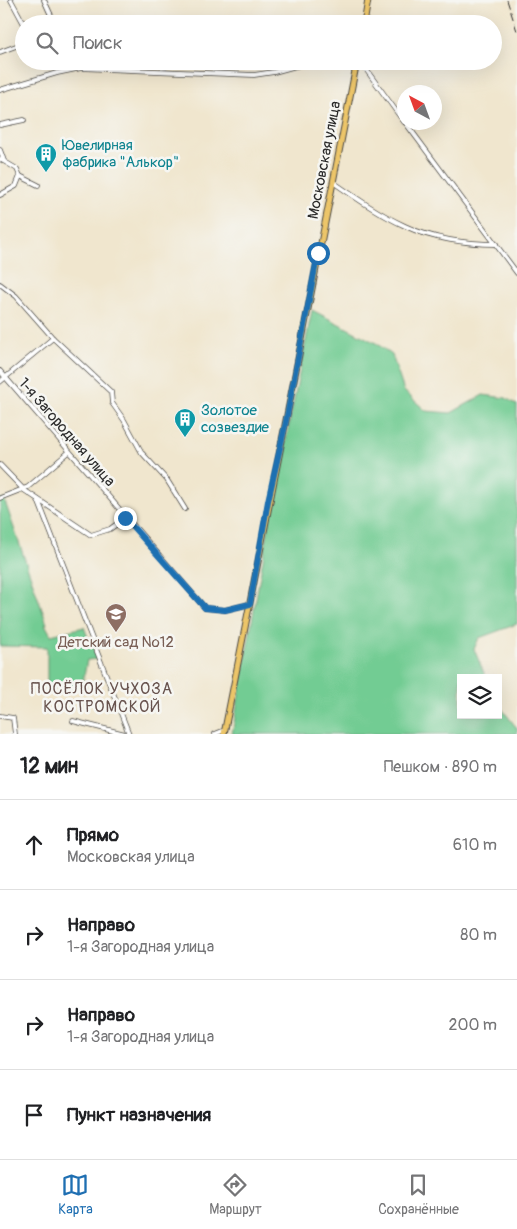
<!DOCTYPE html>
<html lang="ru">
<head>
<meta charset="utf-8">
<style>
	body { margin:0; font-family:Pangolin,sans-serif; background:#f2f2f2; color:#202124 }
	.controls { position:absolute; right:15px; bottom:15px; display:grid; overflow:hidden; border-radius:0px; box-shadow:0 5px 20px #0002 }
	.controls button { width:45px; height:45px; display:grid; place-items:center; padding:0; border:0; border-bottom:1px solid #e0e0e0; background:#fff; color:#202124; font:25px sans-serif }
	.compass { position:absolute; left:397px; top:85px; width:45px; height:45px; border-radius:50%; background:#fff; box-shadow:0 5px 20px #0002; rotate:319deg }
	.stop { position:absolute; width:15px; height:15px; margin:-11px; border:4px solid #1f6fb2; border-radius:50%; background:#fff }
	.stop.end { background:#1f6fb2; border-color:#fff; box-shadow:0 1px 5px #0008 }
	.list { margin:0; padding:0; list-style:none }
	h2 { display:flex; justify-content:space-between; align-items:center; height:65px; margin:0; padding:0 20px; font-size:21px }
	h2 small { font-size:16px; font-weight:400; color:#757577 }
	.list li { display:grid; grid-template-columns:32px 1fr auto; gap:15px; align-items:center; box-sizing:border-box; height:90px; padding:0 20px; border-top:1px solid #e0e0e0 }
	.list b { display:block; font-size:19px; white-space:nowrap }
	.list p { margin:0; font-size:16px; white-space:nowrap; color:#757577 }
	.list em { font-size:16px; font-style:normal; color:#757577 }
	.icon { flex:none; width:28px; height:28px; fill:none; stroke:currentColor; stroke-width:2; stroke-linecap:round; stroke-linejoin:round }
	.map { position:relative; flex:none; width:517px; height:734px; overflow:hidden }
	.search { position:absolute; background:#fff; box-shadow:0 5px 20px #0002; left:15px; right:15px; top:15px; height:55px; display:flex; align-items:center; gap:12px; box-sizing:border-box; padding:0 18px; border-radius:28px; color:#757577; font-size:19px }
	.sheet { height:425px; background:#fff }
	nav { display:flex; justify-content:space-around; align-items:center; box-sizing:border-box; height:70px; border-top:1px solid #e0e0e0; background:#fff; font-size:14px; color:#757577 }
	nav a { display:grid; justify-items:center; gap:2px }
	nav .on { color:#1f6fb2 }
	.map>svg:first-child { display:block }
</style>
</head>
<body>
<div class="map">
<svg width="517" height="734" viewBox="0 0 517 734">
	<rect width="100%" height="100%" fill="#f6f6f2"/>
	<filter id="ink" filterUnits="userSpaceOnUse"><feTurbulence type="fractalNoise" baseFrequency=".02" numOctaves="2"/><feDisplacementMap in="SourceGraphic" scale="10" xChannelSelector="R" yChannelSelector="G"/><feConvolveMatrix kernelMatrix="1 2 1 2 8 2 1 2 1" color-interpolation-filters="sRGB"/></filter>
	<filter id="wash" filterUnits="userSpaceOnUse"><feTurbulence type="fractalNoise" baseFrequency=".0096" numOctaves="4" result="noise"/><feDisplacementMap in="SourceGraphic" scale="20" xChannelSelector="R" yChannelSelector="G"/><feGaussianBlur stdDeviation="1.12" result="paint"/><feColorMatrix in="noise" values="0 0 0 0 0 0 0 0 0 0 0 0 0 0 0 0 0 1.4 0 .05"/><feComposite in="paint" operator="in"/></filter>
	<g filter="url(#wash)">
		<rect width="100%" height="100%" fill="#f0e6ce"/>
		<g fill="#72cc93" stroke="#4e7c5f">
			<path d="M 312,310 L 376,343 L 392,355 L 404,391 L 426,411 L 451,413 L 483,395 L 506,398 L 517,405 L 517,624 L 479,638 L 474,649 L 486,678 L 461,678 L 461,715 L 498,715 L 498,704 L 517,728 L 517,734 L 232,734 L 271,514 Z"/>
			<path d="M 4,499 L 47,624 L 45,624 L 51,635 L 84,627 L 89,640 L 90,640 L 98,659 L 87,660 L 82,687 L 47,687 L 47,647 L 0,646 L 0,500 Z"/>
		</g>
	</g>
	<g filter="url(#ink)">
		<g fill="none" stroke-linecap="round" stroke-linejoin="round">
			<g stroke="#494743" stroke-width="5.5">
				<g id="minor">
					<path d="M 11,0 L 24,24"/>
					<path d="M 44,0 L 55,24"/>
					<path d="M 0,52 L 24,43"/>
					<path d="M 92,61 L 100,68"/>
					<path d="M 360,61 L 404,122"/>
					<path d="M 0,90 L 57,73 L 81,68 L 254,75 L 274,72 L 314,61"/>
					<path d="M 405,122 L 517,273"/>
					<path d="M 0,125 L 24,120"/>
					<path d="M 0,150 L 4,161"/>
					<path d="M 0,159 L 17,169 L 20,176"/>
					<path d="M 20,176 L 38,185"/>
					<path d="M 333,182 C 356,198 379,214 405,226 C 432,239 467,244 496,244"/>
					<path d="M 0,195 L 16,186 L 20,176"/>
					<path d="M 0,284 L 16,296 L 53,338 L 111,392 L 112,403 L 124,420 L 142,453 L 167,480 L 185,509"/>
					<path d="M 0,371 L 205,608 L 225,610 L 250,604"/>
					<path d="M 0,382 L 53,338"/>
					<path d="M 0,465 L 24,490 L 91,535 L 110,529 L 125,518"/>
					<path d="M 0,498 L 28,487 L 69,452"/>
					<path d="M 38,500 L 129,734"/>
					<path d="M 0,716 L 13,718 L 15,734"/>
					<path d="M 73,721 L 125,734"/>
					<path d="M 215,734 L 225,730"/>
				</g>
			</g>
			<g stroke="#494743" stroke-width="7">
				<g id="major">
					<path d="M 364,24 L 368,0"/>
					<path d="M 224,734 L 357,61"/>
				</g>
			</g>
			<use href="#minor" stroke="#fff" stroke-width="4"/>
			<use href="#major" stroke="#ecc569" stroke-width="5"/>
			<path stroke="#2b2b2b" stroke-width="1" stroke-dasharray="8 4" stroke-linecap="butt" d="M 507,0 L 517,31"/>
		</g>
	</g>
	<g fill="none" stroke-linecap="round" stroke-linejoin="round" filter="url(#ink)">
		<path stroke="#1f6fb2" stroke-width="6" d="M 125,518 L 205,608 L 225,610 L 250,604 L 268,501 L 285,426 L 318,253"/>
	</g>
	<defs>
		<g id="building-pin" transform="scale(1.125)"><path d="M0 17L-7.5 6A9.5 9.5 0 1 1 7.5 6Z" fill="#0f9aa8" stroke="#f6f6f2"/><path d="M-4-6H4V6H1V3H-1V6H-4ZM-2.5-4.3h1.7v1.8h-1.7ZM.8-4.3h1.7v1.8H.8ZM-2.5-1h1.7V.8h-1.7ZM.8-1h1.7V.8H.8Z" fill="#fff"/></g>
		<g id="school-pin" transform="scale(1.125)"><path d="M0 17L-7.5 6A9.5 9.5 0 1 1 7.5 6Z" fill="#8d6e63" stroke="#f6f6f2"/><path d="M0-5L7-2L0 1L-7-2ZM-4 1L0 2.5L4 1V4Q0 6-4 4Z" fill="#fff"/></g>
	</defs>
	<g fill-rule="evenodd">
		<use href="#building-pin" x="46" y="154"/>
		<use href="#building-pin" x="185" y="419"/>
		<use href="#school-pin" x="116" y="614"/>
	</g>
	<g text-anchor="middle" stroke-width="5" stroke-linejoin="round" paint-order="stroke">
		<g font-size="15" fill="#0d838f" stroke="#f6f6f2" text-anchor="start">
			<text x="62" y="150">Ювелирная<tspan x="62" dy="17">фабрика "Алькор"</tspan></text>
			<text x="201" y="415">Золотое<tspan x="201" dy="17">созвездие</tspan></text>
		</g>
		<g font-size="15" fill="#2b2b2b" stroke="#f6f6f2">
			<text transform="translate(324 160) rotate(-79)" y="5">Московская улица</text>
			<text transform="translate(67 432) rotate(49)" y="5">1-я Загородная улица</text>
		</g>
		<g font-size="15" fill="#785e54" stroke="#f6f6f2">
			<text x="116" y="647">Детский сад №12</text>
		</g>
		<g font-size="16" letter-spacing="1" fill="#68534e" stroke="#f6f6f2">
			<text x="102" y="694">ПОСЁЛОК УЧХОЗА<tspan x="102" dy="18">КОСТРОМСКОЙ</tspan></text>
		</g>
	</g>
</svg>
<div class="controls">
<button><svg class="icon" aria-label="layers" viewBox="0 0 24 24"><path d="M12 4l9 5-9 5-9-5zM3 14l9 5 9-5"/></svg></button>
</div>
<svg class="compass" viewBox="-18 -18 36 36"><path d="M0-13l5 13h-10z" fill="#e53935"/><path d="M0 13l5-13h-10z" fill="#757577"/></svg>
<div class="stop" style="left:318px;top:253px"></div>
<div class="stop end" style="left:125px;top:518px"></div>
<div class="search"><svg class="icon" aria-label="search" viewBox="0 0 24 24"><circle cx="10" cy="10" r="6"/><path d="M15 15l6 6"/></svg>Поиск</div>
</div>
<section class="sheet">
<h2>12 мин<small>Пешком · 890 m</small></h2>
<ul class="list">
<li><svg class="icon" aria-label="ahead" viewBox="0 0 24 24"><path d="M12 20V5M6 11l6-6 6 6"/></svg><div><b>Прямо</b><p>Московская улица</p></div><em>610 m</em></li>
<li><svg class="icon" aria-label="right" viewBox="0 0 24 24"><path d="M7 20v-9h11M14 6l5 5-5 5"/></svg><div><b>Направо</b><p>1-я Загородная улица</p></div><em>80 m</em></li>
<li><svg class="icon" aria-label="right" viewBox="0 0 24 24"><path d="M7 20v-9h11M14 6l5 5-5 5"/></svg><div><b>Направо</b><p>1-я Загородная улица</p></div><em>200 m</em></li>
<li><svg class="icon" aria-label="arrive" viewBox="0 0 24 24"><path d="M6 21V4h12l-3 4 3 4H6"/></svg><div><b>Пункт назначения</b></div></li>
</ul>
</section>
<nav>
<a class="on"><svg class="icon" aria-label="map" viewBox="0 0 24 24"><path d="M3 6l6-2 6 2 6-2v14l-6 2-6-2-6 2zM9 4v14M15 6v14"/></svg>Карта</a>
<a><svg class="icon" aria-label="directions" viewBox="0 0 24 24"><path d="M12 3l9 9-9 9-9-9zM9 14v-3h6M13 9l2 2-2 2"/></svg>Маршрут</a>
<a><svg class="icon" aria-label="saved" viewBox="0 0 24 24"><path d="M7 4h10v16l-5-4-5 4z"/></svg>Сохранённые</a>
</nav>
</body>
</html>
